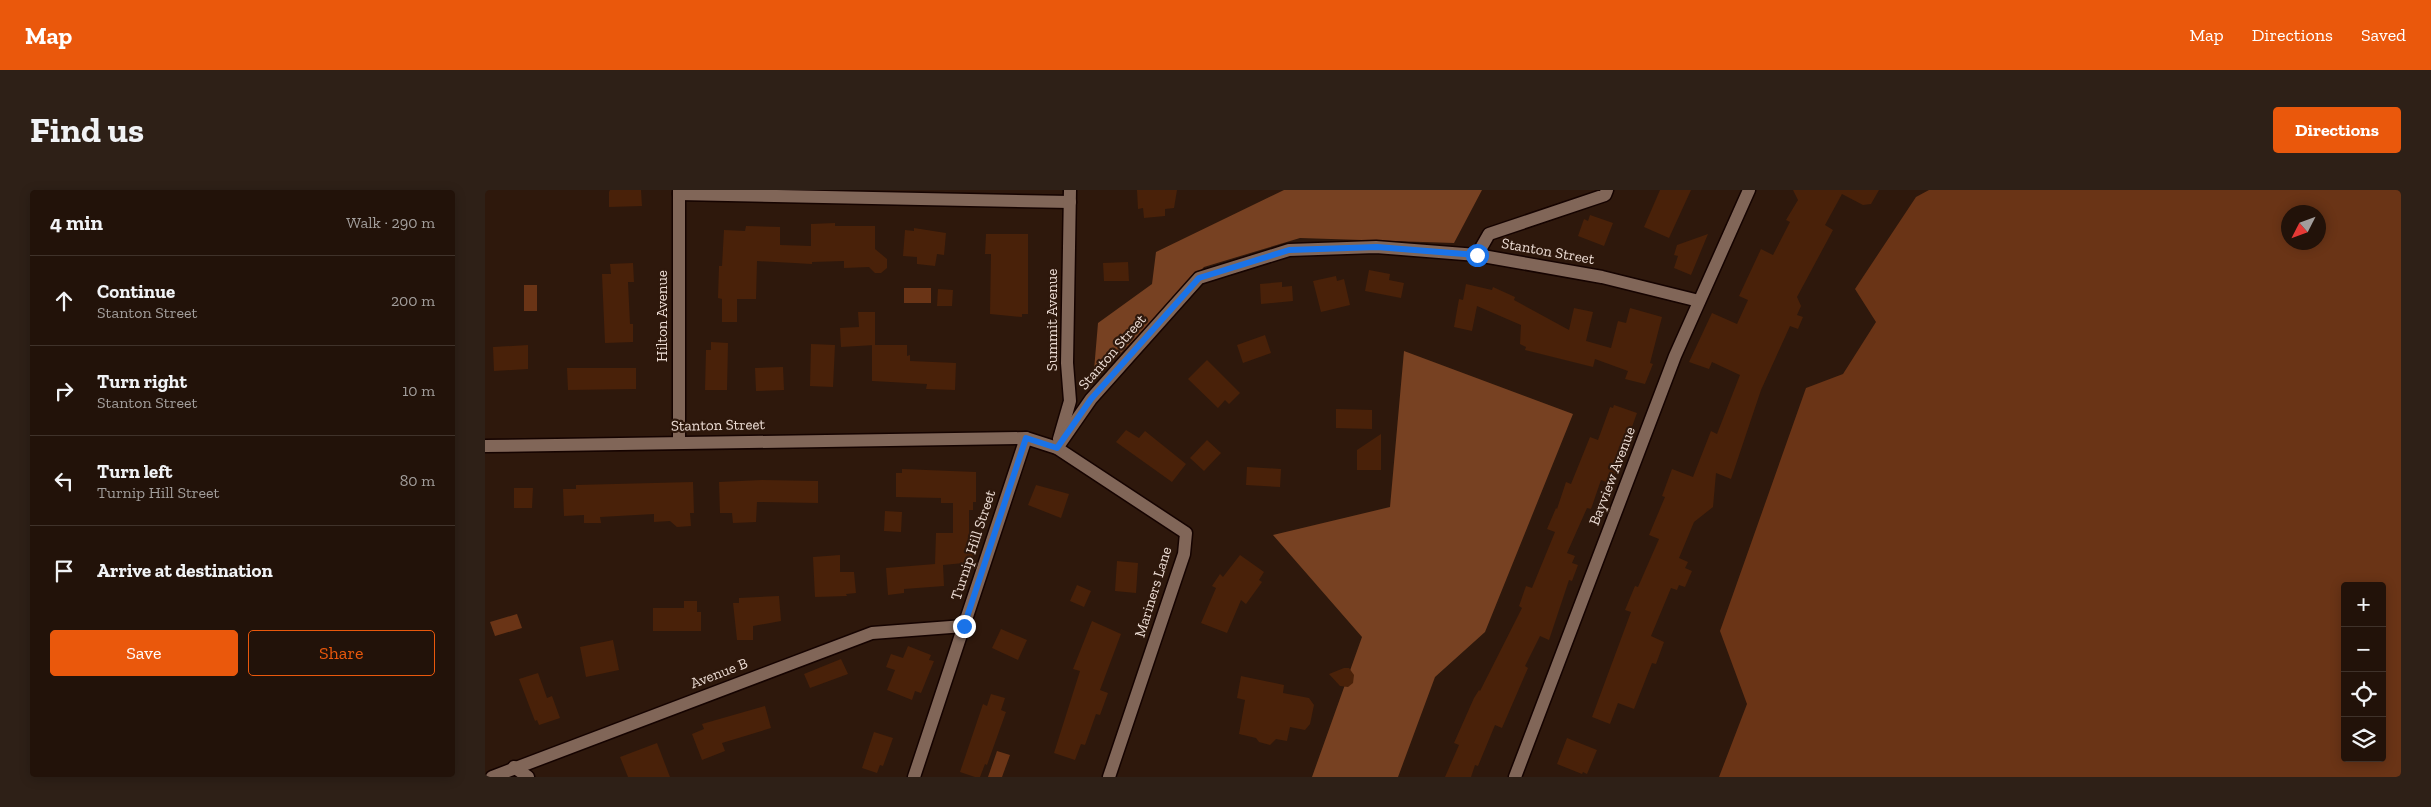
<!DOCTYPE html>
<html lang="en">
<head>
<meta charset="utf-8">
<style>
	body { margin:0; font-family:"Zilla Slab",serif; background:#2e2017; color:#f1f3f6 }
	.controls { position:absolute; right:15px; bottom:15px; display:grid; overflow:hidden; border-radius:5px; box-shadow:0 2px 12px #0003 }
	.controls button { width:45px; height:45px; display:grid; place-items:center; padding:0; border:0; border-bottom:1px solid #3f322a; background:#221209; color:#f1f3f6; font:25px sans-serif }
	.compass { position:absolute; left:1796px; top:15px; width:45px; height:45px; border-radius:50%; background:#221209; box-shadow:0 2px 12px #0003; rotate:228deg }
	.stop { position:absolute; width:15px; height:15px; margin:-11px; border:4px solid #1a73e8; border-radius:50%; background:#fff }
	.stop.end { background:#1a73e8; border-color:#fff; box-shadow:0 1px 5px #0008 }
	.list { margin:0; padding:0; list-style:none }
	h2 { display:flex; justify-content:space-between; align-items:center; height:65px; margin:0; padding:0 20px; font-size:21px }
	h2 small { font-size:16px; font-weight:400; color:#a29e9c }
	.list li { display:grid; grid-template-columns:32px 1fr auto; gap:15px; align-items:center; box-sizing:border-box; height:90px; padding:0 20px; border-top:1px solid #3f322a }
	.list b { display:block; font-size:19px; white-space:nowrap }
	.list p { margin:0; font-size:16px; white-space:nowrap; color:#a29e9c }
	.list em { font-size:16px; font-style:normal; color:#a29e9c }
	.actions { display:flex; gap:10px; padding:15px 20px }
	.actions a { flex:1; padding:11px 0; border:1px solid #ea580c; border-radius:5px; text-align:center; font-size:18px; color:#ea580c }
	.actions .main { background:#ea580c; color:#fff }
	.icon { flex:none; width:28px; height:28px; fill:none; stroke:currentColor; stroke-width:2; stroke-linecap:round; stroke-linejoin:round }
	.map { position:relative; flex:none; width:1916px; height:587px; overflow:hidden; border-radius:5px }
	header { display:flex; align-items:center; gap:30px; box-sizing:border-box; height:70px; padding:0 25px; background:#ea580c; color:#fff }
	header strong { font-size:24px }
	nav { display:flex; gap:28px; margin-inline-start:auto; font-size:18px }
	.intro { display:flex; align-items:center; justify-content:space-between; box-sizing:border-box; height:120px; padding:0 30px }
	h1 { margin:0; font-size:35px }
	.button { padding:12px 22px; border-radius:5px; background:#ea580c; color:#fff; font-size:18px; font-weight:700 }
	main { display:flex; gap:30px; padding:0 30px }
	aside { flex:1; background:#221209; border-radius:5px; box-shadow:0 2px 12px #0003 }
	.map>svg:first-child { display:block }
</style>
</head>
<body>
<header>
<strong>Map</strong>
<nav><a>Map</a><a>Directions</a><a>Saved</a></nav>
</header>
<div class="intro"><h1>Find us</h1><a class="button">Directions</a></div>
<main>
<aside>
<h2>4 min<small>Walk · 290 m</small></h2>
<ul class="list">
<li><svg class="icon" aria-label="ahead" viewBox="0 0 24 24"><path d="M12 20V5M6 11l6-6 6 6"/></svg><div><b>Continue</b><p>Stanton Street</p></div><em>200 m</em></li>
<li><svg class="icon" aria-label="right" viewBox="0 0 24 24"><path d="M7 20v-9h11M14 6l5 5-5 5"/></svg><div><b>Turn right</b><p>Stanton Street</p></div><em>10 m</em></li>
<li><svg class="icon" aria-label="left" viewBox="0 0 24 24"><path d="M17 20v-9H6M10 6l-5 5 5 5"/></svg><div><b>Turn left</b><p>Turnip Hill Street</p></div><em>80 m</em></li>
<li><svg class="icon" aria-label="arrive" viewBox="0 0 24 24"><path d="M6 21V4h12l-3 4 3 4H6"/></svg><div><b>Arrive at destination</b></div></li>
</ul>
<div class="actions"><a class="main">Save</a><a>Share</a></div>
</aside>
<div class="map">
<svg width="1916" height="587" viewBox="0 0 1916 587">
	<rect width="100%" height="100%" fill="#2e180c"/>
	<g fill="#774122">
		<path d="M 799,0 L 997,0 L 969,53 L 815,48 L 719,77 L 608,192 L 613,133 L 667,94 L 671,62 Z"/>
		<path d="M 919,161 L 1088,224 L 1000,442 L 950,487 L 913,587 L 827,587 L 877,447 L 788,345 L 905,317 Z"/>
	</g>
	<g fill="#6a3416" fill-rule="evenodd">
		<path d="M 1444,0 L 1916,0 L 1916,587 L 1234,587 L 1262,514 L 1235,441 L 1321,198 L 1358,184 L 1391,132 L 1370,99 L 1431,7 ZM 1834,22 L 1834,52 L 1804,52 L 1804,22 ZM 1860,396 L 1897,396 L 1897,568 L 1860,568 Z"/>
		<rect x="39" y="95" width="13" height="26"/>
		<rect x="419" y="98" width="27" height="15"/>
		<path d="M 32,424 L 37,438 L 10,446 L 5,432 Z"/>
		<path d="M 512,561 L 525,565 L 517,587 L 503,587 Z"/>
	</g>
	<g fill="#492109">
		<path d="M 125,0 L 156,0 L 157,16 L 124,17 L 124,2 Z"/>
		<path d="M 652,0 L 692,0 L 689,18 L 680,19 L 680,26 L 659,28 L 658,18 L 653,19 Z"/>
		<path d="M 1175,0 L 1206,0 L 1184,48 L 1159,37 Z"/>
		<path d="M 1308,0 L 1394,0 L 1386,14 L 1378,15 L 1357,4 L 1340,35 L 1348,40 L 1312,107 L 1316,116 L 1312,125 L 1318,127 L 1313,139 L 1305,136 L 1276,200 L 1246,289 L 1231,283 L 1228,317 L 1209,332 L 1194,368 L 1203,372 L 1200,378 L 1207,381 L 1200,397 L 1194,395 L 1192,400 L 1186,398 L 1166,446 L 1179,452 L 1171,474 L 1167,473 L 1149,519 L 1133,513 L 1125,534 L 1107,527 L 1146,422 L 1140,420 L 1150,396 L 1153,397 L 1174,349 L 1164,345 L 1180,307 L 1177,306 L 1187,279 L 1208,287 L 1226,241 L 1232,244 L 1255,185 L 1227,172 L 1224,179 L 1204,172 L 1227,123 L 1252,134 L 1263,110 L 1254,106 L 1276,59 L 1288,65 L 1305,32 L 1301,30 L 1313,10 Z"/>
		<path d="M 1105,25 L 1128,33 L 1119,56 L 1093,46 L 1099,29 L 1103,31 Z"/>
		<path d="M 350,33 L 350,36 L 390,36 L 390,59 L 402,69 L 402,78 L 396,83 L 390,83 L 384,77 L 359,78 L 359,71 L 327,72 L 327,74 L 272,71 L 271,109 L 252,109 L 252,132 L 237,132 L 237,109 L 233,108 L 234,76 L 237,76 L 239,40 L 260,41 L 261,36 L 295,37 L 295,55 L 326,56 L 326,34 Z"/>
		<path d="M 429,38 L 461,43 L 459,65 L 452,64 L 450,76 L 432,74 L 432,67 L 418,66 L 420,40 L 429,41 Z"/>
		<path d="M 501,44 L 543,44 L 543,124 L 537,124 L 537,127 L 505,124 L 506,64 L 500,64 Z"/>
		<path d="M 1223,44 L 1206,85 L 1189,78 L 1193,66 L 1189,65 L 1192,55 Z"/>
		<path d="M 643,72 L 644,91 L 619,91 L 618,73 Z"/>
		<path d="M 148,73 L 149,92 L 143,92 L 145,134 L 148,134 L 148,152 L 120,153 L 117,84 L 126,84 L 125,74 Z"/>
		<path d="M 884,80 L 905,84 L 904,90 L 919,93 L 916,108 L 880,101 Z"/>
		<path d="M 851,86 L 852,91 L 859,89 L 865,115 L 836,122 L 828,91 Z"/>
		<path d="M 797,92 L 797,97 L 807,96 L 808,111 L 776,114 L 775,94 Z"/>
		<path d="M 981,94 L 1007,100 L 1008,97 L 1030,107 L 1029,110 L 1084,140 L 1089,118 L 1108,122 L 1101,151 L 1126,158 L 1133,131 L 1141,133 L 1145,118 L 1177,127 L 1165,173 L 1168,174 L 1160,194 L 1140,189 L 1143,181 L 1110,169 L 1108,177 L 1040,160 L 1041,157 L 1035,154 L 1036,135 L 992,116 L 987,141 L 969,137 L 974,109 L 978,110 Z"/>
		<path d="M 453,99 L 468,100 L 467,116 L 452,116 Z"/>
		<path d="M 373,122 L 390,122 L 390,155 L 356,157 L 355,138 L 374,137 Z"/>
		<path d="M 780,145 L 786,163 L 758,173 L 752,155 Z"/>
		<path d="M 226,152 L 243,153 L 242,200 L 220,200 L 221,160 L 226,160 Z"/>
		<path d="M 326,154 L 350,155 L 348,197 L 325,196 Z"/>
		<path d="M 43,155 L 43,179 L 9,181 L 8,157 Z"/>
		<path d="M 387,155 L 422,155 L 422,166 L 425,165 L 425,171 L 471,173 L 470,200 L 441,199 L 442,194 L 387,191 Z"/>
		<path d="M 722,170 L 755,203 L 744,214 L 740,210 L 733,218 L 703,189 Z"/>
		<path d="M 298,177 L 299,200 L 271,201 L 270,178 Z"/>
		<path d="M 82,178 L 151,178 L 151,199 L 83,200 Z"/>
		<path d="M 1129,215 L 1152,223 L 1126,294 L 1116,290 L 1106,319 L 1102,318 L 1082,363 L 1090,366 L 1087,373 L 1093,375 L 1087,391 L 1084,390 L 1064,450 L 1055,446 L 1040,476 L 1043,478 L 1017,538 L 1010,535 L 993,576 L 990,575 L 986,587 L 960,587 L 974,555 L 969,553 L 989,508 L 994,500 L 995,501 L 1037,418 L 1034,416 L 1041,396 L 1047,398 L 1070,342 L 1062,339 L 1071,318 L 1072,319 L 1081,292 L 1086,294 L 1105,247 L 1113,250 L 1125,217 L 1128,218 Z"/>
		<path d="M 851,219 L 887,220 L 887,239 L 851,238 Z"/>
		<path d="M 641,240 L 654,248 L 660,241 L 701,274 L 687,292 L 631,252 Z"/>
		<path d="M 896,244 L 896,280 L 872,280 L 872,260 Z"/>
		<path d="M 722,250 L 736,263 L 719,281 L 705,268 Z"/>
		<path d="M 762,277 L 796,279 L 795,297 L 761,295 Z"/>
		<path d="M 417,279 L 491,282 L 491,312 L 488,312 L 488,320 L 484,320 L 484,358 L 487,358 L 489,372 L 458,375 L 459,396 L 419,399 L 419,403 L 403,405 L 401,378 L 450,374 L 451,343 L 468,343 L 468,313 L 456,313 L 456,308 L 411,307 L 411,283 L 417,283 Z"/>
		<path d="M 277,290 L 333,291 L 333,313 L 272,312 L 271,332 L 248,333 L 247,323 L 235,323 L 234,292 Z"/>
		<path d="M 208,292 L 209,323 L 205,323 L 206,336 L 192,337 L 185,331 L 169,332 L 169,324 L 115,327 L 116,333 L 99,333 L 99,325 L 79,326 L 78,299 L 91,299 L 91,295 Z"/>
		<path d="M 551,295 L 584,304 L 576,328 L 543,315 Z"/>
		<path d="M 29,298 L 48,298 L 47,318 L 29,318 Z"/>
		<path d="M 400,321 L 417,322 L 416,342 L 399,341 Z"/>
		<path d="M 355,365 L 355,382 L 369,382 L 371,403 L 361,404 L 362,406 L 330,407 L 328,367 Z"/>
		<path d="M 755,365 L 779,382 L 774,390 L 777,392 L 761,414 L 756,410 L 742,443 L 716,433 L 731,398 L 727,396 L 735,384 L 738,387 Z"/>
		<path d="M 632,371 L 653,373 L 651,403 L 630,401 Z"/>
		<path d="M 592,395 L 606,401 L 599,417 L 585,411 Z"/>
		<path d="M 294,406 L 296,431 L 268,436 L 268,450 L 252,450 L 248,413 L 254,413 L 254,408 Z"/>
		<path d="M 199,411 L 212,411 L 212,422 L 216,422 L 216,441 L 168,441 L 168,418 L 199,418 Z"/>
		<path d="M 607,431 L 636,444 L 615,500 L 623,503 L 615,525 L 611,524 L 600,555 L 596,554 L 590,570 L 569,563 L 595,481 L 588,479 Z"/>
		<path d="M 516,439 L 542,450 L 533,470 L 507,458 Z"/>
		<path d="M 128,450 L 134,480 L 101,487 L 95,457 Z"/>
		<path d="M 423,456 L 446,465 L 444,470 L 449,471 L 436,503 L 430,501 L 427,510 L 402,500 L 410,480 L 401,477 L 406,464 L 418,468 Z"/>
		<path d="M 356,469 L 363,484 L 325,498 L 319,484 Z"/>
		<path d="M 859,478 L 864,478 L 869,485 L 868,493 L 863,497 L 855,496 L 844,484 Z"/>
		<path d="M 53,483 L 62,508 L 67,506 L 75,528 L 54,535 L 52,530 L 50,531 L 34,489 Z"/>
		<path d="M 756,486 L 799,495 L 798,503 L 824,508 L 829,515 L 825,534 L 820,540 L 805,537 L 802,551 L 791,549 L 785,555 L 774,552 L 771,548 L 754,544 L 760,510 L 752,508 Z"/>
		<path d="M 506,504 L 520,508 L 516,520 L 521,522 L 502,575 L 500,574 L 495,587 L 490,587 L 475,582 L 498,514 L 502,516 Z"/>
		<path d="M 280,516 L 286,538 L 237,553 L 240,561 L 217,570 L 207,544 L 219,539 L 217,534 Z"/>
		<path d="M 389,542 L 408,548 L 398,576 L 395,575 L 392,583 L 377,578 Z"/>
		<path d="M 1082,548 L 1112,560 L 1102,584 L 1098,582 L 1097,584 L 1072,574 Z"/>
		<path d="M 172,553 L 185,587 L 143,587 L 135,567 Z"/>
	</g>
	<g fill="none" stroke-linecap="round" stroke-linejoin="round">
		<g stroke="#150300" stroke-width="15">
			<g id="street">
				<path d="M 194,0 L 194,252"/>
				<path d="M 194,4 L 585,12"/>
				<path d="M 992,65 L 1004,44 L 1120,5 L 1122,0"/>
				<path d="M 574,249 L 585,211 L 582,173 L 585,0"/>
				<path d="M 0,256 L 541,248 L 572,258 L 701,343 L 699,364 L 624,587"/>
				<path d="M 572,258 L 606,209 L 714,88 L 804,60 L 891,57 L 992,65 L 1117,87 L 1214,111"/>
				<path d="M 29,577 L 43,587"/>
				<path d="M 7,587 L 387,443 L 479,436"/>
				<path d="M 429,587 L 541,248"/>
			</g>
		</g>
		<g stroke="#150300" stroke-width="15">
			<path id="secondary" d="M 1030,587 L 1190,166 L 1264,0"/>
		</g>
		<use href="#street" stroke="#816658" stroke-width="12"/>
		<use href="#secondary" stroke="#816658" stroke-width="12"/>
	</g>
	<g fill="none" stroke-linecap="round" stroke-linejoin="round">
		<path stroke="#1a73e8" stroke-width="6" d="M 479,436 L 541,248 L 572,258 L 606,209 L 714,88 L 804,60 L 892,57 L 992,65"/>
	</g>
	<g text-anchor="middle" stroke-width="4.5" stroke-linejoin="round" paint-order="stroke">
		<g font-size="15" fill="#ebdbd3" stroke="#2e180c">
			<text transform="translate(1063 61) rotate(10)" y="5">Stanton Street</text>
			<text transform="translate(177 126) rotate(-90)" y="5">Hilton Avenue</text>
			<text transform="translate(567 130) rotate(-90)" y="5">Summit Avenue</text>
			<text transform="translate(627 162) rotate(-49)" y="5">Stanton Street</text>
			<text transform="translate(233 235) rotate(-1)" y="5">Stanton Street</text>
			<text transform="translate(1127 286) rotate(-69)" y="5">Bayview Avenue</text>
			<text transform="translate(488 355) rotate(-72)" y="5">Turnip Hill Street</text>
			<text transform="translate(668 402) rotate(-73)" y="5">Mariners Lane</text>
			<text transform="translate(234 483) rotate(-21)" y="5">Avenue B</text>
		</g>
	</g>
</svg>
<div class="controls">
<button>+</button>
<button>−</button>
<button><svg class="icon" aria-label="locate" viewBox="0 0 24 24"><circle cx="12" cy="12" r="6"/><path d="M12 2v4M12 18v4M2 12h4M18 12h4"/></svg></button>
<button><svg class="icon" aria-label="layers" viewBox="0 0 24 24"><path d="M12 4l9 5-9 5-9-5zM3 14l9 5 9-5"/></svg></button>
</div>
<svg class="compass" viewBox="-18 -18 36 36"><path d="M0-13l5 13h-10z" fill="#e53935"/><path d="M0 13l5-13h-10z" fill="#a29e9c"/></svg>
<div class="stop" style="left:992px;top:65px"></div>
<div class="stop end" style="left:479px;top:436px"></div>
</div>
</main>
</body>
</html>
